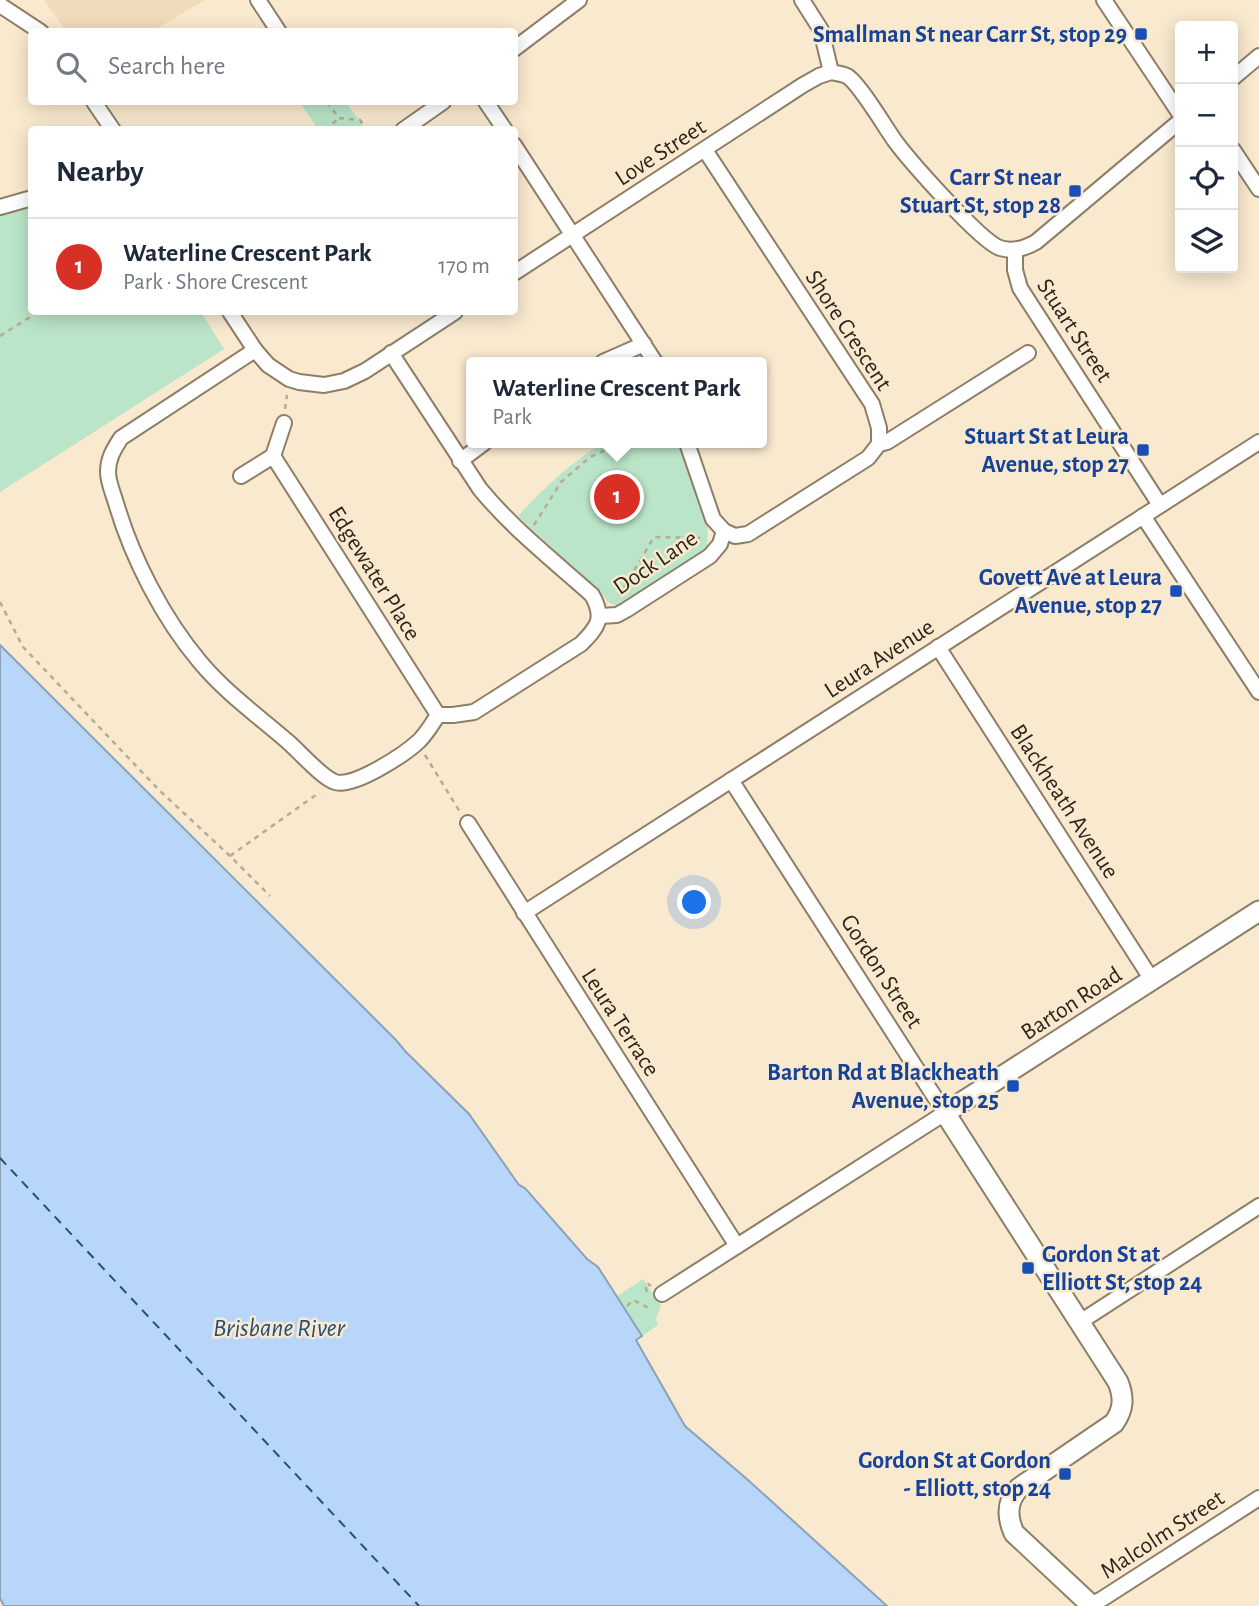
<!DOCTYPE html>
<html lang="en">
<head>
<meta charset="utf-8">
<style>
	body { margin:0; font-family:"Alegreya Sans",sans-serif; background:#f2f2f3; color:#1f2937 }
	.controls { position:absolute; right:21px; top:21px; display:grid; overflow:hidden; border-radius:7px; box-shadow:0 4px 18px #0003 }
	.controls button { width:63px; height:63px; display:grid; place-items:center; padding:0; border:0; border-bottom:2px solid #e0e1e3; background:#fff; color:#1f2937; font:35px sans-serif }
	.you { position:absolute; left:695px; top:903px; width:24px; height:24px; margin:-18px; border:5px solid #fff; border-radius:50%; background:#1a73e8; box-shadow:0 0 0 10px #1a73e833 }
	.badge { display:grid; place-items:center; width:46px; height:46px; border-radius:50%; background:#d93025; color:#fff; font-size:23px; font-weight:700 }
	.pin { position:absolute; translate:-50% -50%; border:4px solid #fff; box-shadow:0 2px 7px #0006 }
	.popup { position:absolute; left:466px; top:357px; width:301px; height:91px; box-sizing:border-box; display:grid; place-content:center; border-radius:7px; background:#fff; filter:drop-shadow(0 2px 5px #0005); font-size:23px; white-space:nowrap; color:#747a83 }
	.popup b { font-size:26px; color:#1f2937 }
	.popup::after { content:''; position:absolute; left:50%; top:100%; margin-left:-14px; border:14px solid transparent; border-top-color:#fff }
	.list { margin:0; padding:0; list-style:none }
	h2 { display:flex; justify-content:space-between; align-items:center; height:91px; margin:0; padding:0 28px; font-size:30px }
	h2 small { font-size:23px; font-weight:400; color:#747a83 }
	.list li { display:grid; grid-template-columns:46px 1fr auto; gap:21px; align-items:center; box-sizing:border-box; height:98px; padding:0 28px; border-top:2px solid #e0e1e3 }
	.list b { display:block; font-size:26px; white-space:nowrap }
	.list p { margin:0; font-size:23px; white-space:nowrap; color:#747a83 }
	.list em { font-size:23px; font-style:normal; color:#747a83 }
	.icon { flex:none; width:38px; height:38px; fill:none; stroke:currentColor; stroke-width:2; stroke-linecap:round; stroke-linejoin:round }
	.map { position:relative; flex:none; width:1259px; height:1606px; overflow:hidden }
	.search { position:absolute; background:#fff; box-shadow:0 4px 18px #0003; left:28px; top:28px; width:490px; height:77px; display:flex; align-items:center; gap:18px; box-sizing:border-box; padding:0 24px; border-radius:7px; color:#747a83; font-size:26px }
	.panel { position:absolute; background:#fff; box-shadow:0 4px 18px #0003; left:28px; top:126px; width:490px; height:189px; border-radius:7px }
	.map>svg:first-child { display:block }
</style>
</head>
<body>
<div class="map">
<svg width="1259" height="1606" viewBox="0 0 1259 1606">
	<rect width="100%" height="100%" fill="#f9e9cf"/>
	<path fill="#f0dbbb" d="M 44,0 L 205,0 L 151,32 L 66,31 Z"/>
	<g fill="#bbe5c8">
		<path d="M 305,102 L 346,102 L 365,129 L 318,129 L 301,104 Z"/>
		<path d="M 31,204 L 32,312 L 201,312 L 224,349 L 0,492 L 0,214 Z"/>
		<path d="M 603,443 L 681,443 L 708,526 L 707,552 L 621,608 L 608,602 L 600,592 L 518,516 C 544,488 570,463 603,443 Z"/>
		<path d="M 643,1279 L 661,1306 L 656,1318 L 658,1325 L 642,1336 L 616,1297 Z"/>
	</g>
	<path fill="#b7d6fa" stroke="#8da1b7" stroke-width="2" d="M 0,645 L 396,1040 L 405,1051 L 469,1114 L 519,1185 L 525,1188 L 587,1259 L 598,1267 L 642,1336 L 636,1340 L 685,1426 L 748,1480 L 887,1606 L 4,1606 L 0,1598 Z"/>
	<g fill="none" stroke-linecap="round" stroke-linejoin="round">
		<path stroke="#25507e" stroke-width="2" stroke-dasharray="9 7" stroke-linecap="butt" d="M 0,1158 L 419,1606"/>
		<g stroke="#8d7e67" stroke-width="18">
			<g id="street">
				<path d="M 258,0 L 279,32"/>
				<path d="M 802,0 L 821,30 L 831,72 C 836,73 843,74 847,76 C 859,83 885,127 895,141 C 909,160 981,242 1000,248 C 1013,252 1024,249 1036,242 L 1180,121"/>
				<path d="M 1104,0 L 1180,114"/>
				<path d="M 0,5 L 41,32"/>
				<path d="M 514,49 L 579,0"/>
				<path d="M 1233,78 L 1259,56"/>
				<path d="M 94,102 L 113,130"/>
				<path d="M 486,102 L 505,130"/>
				<path d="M 403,130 L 443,102"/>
				<path d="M 514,145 L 655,362"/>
				<path d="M 1233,150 L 1259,189"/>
				<path d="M 0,207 L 32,198"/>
				<path d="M 1015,250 L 1015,270 L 1020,288 L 1160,505"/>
				<path d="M 514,273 L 803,85 L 819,76 L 831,72"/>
				<path d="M 230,312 L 255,350 L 268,365 L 289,379 L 299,382 L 324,385 L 344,381 L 365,371 L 455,312"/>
				<path d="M 255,350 L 121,438 C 114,449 108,458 108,472 C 108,482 113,493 116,503 C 132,558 163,618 200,662 C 226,693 257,715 287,741 C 298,750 322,778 335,782 C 354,788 405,754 419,741 C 427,733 432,724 438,715 L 453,715 L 474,712 L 581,644 C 598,627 605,618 592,595 C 554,561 513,529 480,489 L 391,353"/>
				<path d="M 603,362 L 644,344"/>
				<path d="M 687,443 L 713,519 L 724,531 L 735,536 L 748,534 L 868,458 L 879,444 L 879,428 L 872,404 L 705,150"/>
				<path d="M 879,444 L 887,442 L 1028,353"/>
				<path d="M 273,456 L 438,715"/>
				<path d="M 460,461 L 484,443"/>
				<path d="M 241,476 L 273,456 L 284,423"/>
				<path d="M 1143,516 L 1259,692"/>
				<path d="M 600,616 L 617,615 L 626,610 L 710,556 L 720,544 L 724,531"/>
				<path d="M 938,647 L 1152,980"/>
				<path d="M 468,823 L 737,1246"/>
				<path d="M 524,913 L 1259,442"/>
				<path d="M 662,1294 L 945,1113 L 731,780"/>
				<path d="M 1080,1322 L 1259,1206"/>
				<path d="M 1088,1606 L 1102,1599 L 1259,1498"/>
			</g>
		</g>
		<g stroke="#8d7e67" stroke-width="23">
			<path id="secondary" d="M 1092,1606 L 1014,1533 C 1007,1517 1006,1502 1019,1488 L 1114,1423 C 1124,1409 1124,1397 1118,1382 L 945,1113 L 1259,911"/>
		</g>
		<g stroke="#b7ab96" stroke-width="2.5" stroke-dasharray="5 5" stroke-linecap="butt">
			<path d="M 327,102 L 339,118 L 360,120 L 367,130"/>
			<path d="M 325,130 L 339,118"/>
			<path d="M 0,336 L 38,312"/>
			<path d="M 285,409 L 287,395"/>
			<path d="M 534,525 L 561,482 L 590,457 L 621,443"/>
			<path d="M 619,596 L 654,537 L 704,538"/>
			<path d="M 0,602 L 23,647 L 159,790 L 230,856 L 270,896"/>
			<path d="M 425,755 L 460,812"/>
			<path d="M 230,856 L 320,792"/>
			<path d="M 647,1292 L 645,1285 L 648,1284 L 651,1286"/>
			<path d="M 627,1306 L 633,1300 L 647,1307 L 651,1304"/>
		</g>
		<use href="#street" stroke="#fff" stroke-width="14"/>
		<use href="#secondary" stroke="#fff" stroke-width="19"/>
	</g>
	<g fill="#1a4fb4" stroke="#f9e9cf" stroke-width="2.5">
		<rect x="1134" y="27" width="14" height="14" rx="3.5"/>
		<rect x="1068" y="184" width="14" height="14" rx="3.5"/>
		<rect x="1136" y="443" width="14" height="14" rx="3.5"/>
		<rect x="1169" y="584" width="14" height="14" rx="3.5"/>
		<rect x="1006" y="1079" width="14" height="14" rx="3.5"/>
		<rect x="1021" y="1261" width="14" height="14" rx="3.5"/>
		<rect x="1058" y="1467" width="14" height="14" rx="3.5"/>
	</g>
	<g text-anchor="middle" stroke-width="5" stroke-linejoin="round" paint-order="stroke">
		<g font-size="24" font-weight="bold" fill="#164399" stroke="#f9e9cf" text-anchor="end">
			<text x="1127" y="42">Smallman St near Carr St, stop 29</text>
			<text x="1061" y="185">Carr St near<tspan x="1061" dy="28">Stuart St, stop 28</tspan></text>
			<text x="1129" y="444">Stuart St at Leura<tspan x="1129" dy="28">Avenue, stop 27</tspan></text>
			<text x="1162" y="585">Govett Ave at Leura<tspan x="1162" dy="28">Avenue, stop 27</tspan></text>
			<text x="999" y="1080">Barton Rd at Blackheath<tspan x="999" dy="28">Avenue, stop 25</tspan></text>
			<text x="1042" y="1262" text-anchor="start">Gordon St at<tspan x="1042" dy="28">Elliott St, stop 24</tspan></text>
			<text x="1051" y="1468">Gordon St at Gordon<tspan x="1051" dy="28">- Elliott, stop 24</tspan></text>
		</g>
		<g font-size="24" fill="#2c261c" stroke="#f9e9cf">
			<text transform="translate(660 152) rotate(-33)" y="8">Love Street</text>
			<text transform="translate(849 330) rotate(57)" y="8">Shore Crescent</text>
			<text transform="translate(1075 330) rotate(57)" y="8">Stuart Street</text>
			<text transform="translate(655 562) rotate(-34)" y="8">Dock Lane</text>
			<text transform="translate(375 573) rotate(58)" y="8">Edgewater Place</text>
			<text transform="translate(879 658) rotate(-33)" y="8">Leura Avenue</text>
			<text transform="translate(1065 801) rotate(57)" y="8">Blackheath Avenue</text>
			<text transform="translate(882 971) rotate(57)" y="8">Gordon Street</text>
			<text transform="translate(1071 1003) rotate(-33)" y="8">Barton Road</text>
			<text transform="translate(621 1022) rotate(57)" y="8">Leura Terrace</text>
			<text transform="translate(1162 1534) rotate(-33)" y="8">Malcolm Street</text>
		</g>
		<g font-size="26" font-style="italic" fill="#25507e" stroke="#f9e9cf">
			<text x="279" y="1336">Brisbane River</text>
		</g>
	</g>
</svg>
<div class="controls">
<button>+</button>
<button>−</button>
<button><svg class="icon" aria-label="locate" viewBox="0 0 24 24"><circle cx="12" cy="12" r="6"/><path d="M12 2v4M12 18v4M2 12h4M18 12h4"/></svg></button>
<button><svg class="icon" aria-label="layers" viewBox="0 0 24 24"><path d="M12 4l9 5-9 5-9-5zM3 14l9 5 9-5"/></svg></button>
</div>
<div class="you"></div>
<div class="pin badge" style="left:617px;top:497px">1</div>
<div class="popup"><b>Waterline Crescent Park</b>Park</div>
<div class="search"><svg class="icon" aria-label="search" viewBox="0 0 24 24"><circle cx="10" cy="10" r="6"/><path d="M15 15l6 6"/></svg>Search here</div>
<section class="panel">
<h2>Nearby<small></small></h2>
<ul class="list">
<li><span class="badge">1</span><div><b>Waterline Crescent Park</b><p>Park · Shore Crescent</p></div><em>170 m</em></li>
</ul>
</section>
</div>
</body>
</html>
